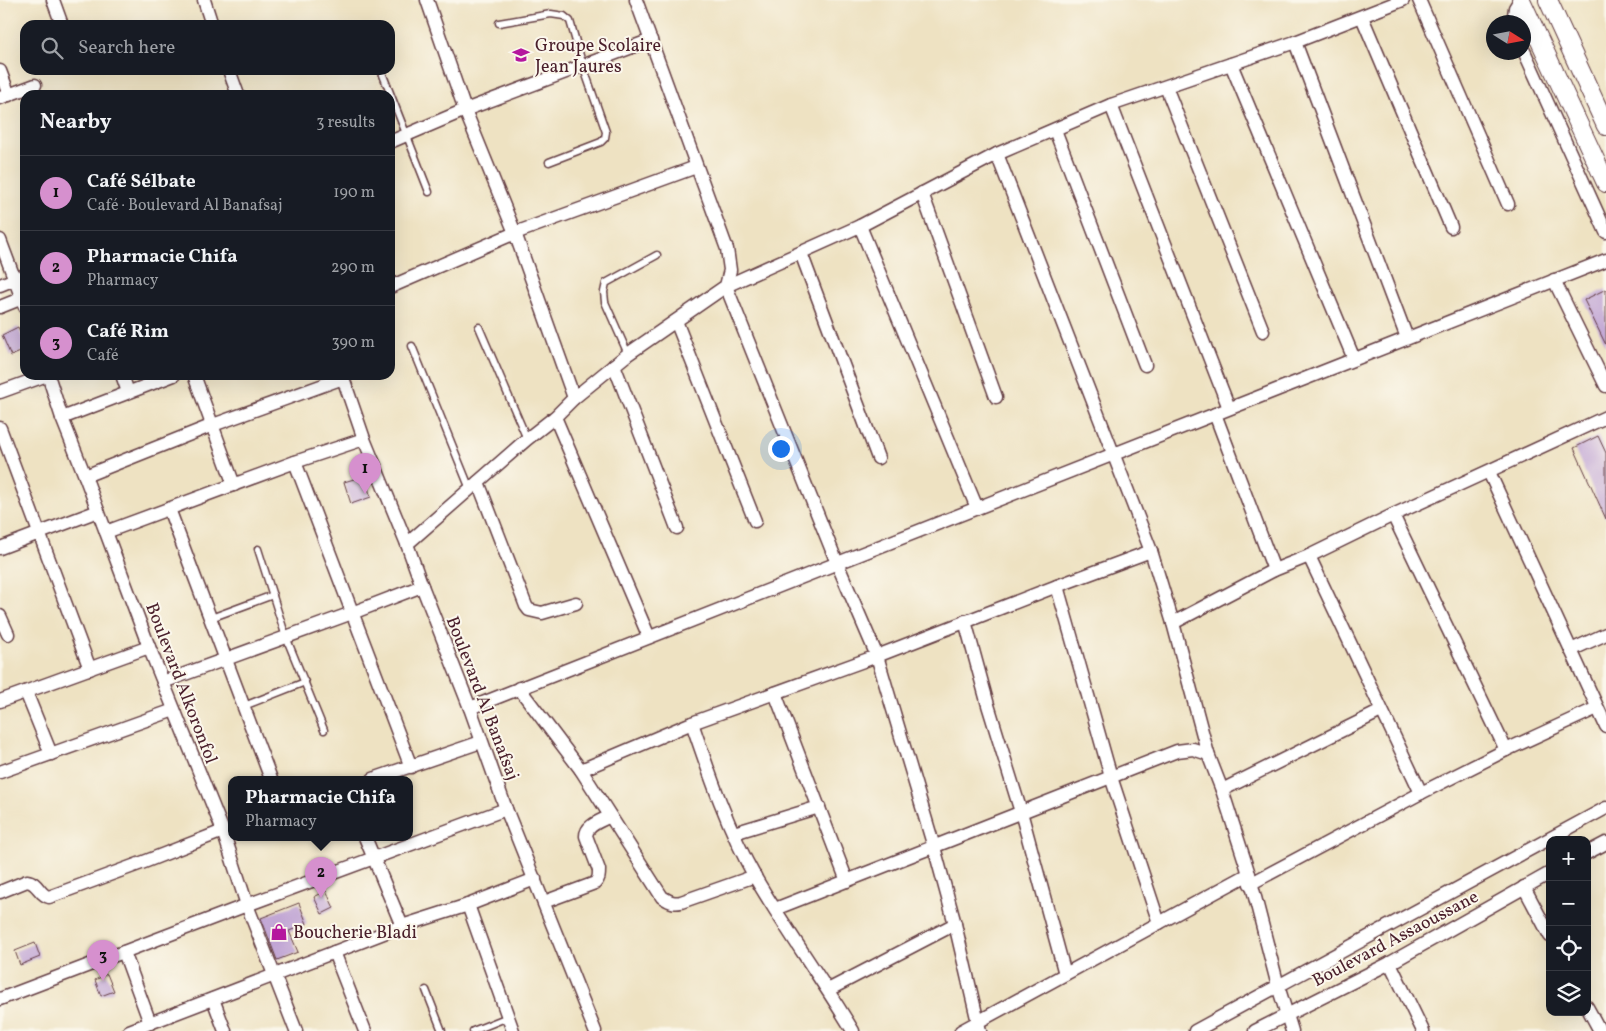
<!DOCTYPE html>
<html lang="en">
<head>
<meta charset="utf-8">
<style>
	body { margin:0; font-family:Vollkorn,serif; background:#242831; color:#f1f3f6 }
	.controls { position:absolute; right:15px; bottom:15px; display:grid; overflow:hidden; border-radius:10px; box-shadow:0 5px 20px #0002 }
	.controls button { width:45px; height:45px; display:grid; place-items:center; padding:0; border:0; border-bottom:1px solid #363941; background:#171b24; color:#f1f3f6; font:25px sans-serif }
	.compass { position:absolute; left:1486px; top:15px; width:45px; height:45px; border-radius:50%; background:#171b24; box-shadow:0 5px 20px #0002; rotate:101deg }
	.you { position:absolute; left:780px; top:448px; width:18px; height:18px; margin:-12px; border:4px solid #fff; border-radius:50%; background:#1a73e8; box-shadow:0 0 0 8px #1a73e833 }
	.badge { display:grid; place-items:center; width:32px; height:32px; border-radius:50%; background:#d690ce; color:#111; font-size:16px; font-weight:700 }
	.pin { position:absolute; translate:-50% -41px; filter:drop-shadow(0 1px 2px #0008) }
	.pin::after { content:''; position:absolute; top:26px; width:18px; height:15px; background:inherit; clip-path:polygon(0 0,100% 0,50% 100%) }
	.popup { position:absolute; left:228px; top:776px; width:185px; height:65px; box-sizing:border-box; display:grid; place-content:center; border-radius:10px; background:#171b24; filter:drop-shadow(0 1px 4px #0005); font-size:16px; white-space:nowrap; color:#9ea1a6 }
	.popup b { font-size:19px; color:#f1f3f6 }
	.popup::after { content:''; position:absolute; left:50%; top:100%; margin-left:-10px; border:10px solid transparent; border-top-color:#171b24 }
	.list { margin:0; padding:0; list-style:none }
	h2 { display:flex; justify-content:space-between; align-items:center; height:65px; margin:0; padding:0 20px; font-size:21px }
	h2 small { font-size:16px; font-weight:400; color:#9ea1a6 }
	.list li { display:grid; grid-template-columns:32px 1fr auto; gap:15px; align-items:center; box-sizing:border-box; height:75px; padding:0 20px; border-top:1px solid #363941 }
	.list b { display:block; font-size:19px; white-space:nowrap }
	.list p { margin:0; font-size:16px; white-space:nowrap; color:#9ea1a6 }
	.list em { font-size:16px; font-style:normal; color:#9ea1a6 }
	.icon { flex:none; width:28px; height:28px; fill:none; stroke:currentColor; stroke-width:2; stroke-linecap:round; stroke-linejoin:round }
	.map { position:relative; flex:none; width:1606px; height:1031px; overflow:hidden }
	.search { position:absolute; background:#171b24; box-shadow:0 5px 20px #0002; left:20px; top:20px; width:375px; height:55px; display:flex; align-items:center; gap:12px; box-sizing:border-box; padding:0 18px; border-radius:15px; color:#9ea1a6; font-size:19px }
	.panel { position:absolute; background:#171b24; box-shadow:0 5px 20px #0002; left:20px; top:90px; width:375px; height:290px; border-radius:15px }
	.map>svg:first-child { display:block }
</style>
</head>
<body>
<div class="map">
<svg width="1606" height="1031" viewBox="0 0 1606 1031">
	<rect width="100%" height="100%" fill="#fbf7ec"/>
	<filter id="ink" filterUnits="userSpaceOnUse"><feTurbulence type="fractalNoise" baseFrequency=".02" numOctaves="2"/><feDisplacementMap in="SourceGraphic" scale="10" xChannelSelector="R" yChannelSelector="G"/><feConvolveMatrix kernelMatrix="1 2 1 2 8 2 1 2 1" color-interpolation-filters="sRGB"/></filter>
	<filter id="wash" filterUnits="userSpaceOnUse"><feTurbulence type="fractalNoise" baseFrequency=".0096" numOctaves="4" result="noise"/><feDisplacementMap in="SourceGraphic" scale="20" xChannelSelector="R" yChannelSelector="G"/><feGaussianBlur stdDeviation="1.12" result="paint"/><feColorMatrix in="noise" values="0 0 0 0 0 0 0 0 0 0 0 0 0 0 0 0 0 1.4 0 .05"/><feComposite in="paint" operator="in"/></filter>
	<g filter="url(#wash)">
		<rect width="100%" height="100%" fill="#eee2c2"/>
		<g id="blocks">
			<g fill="#bea1d3">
				<path d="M 1606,289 L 1606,345 L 1584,300 Z"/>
				<path d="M 18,327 L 25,343 L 25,350 L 11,356 L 2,335 Z"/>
				<path d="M 1598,436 L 1606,453 L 1606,519 L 1574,448 Z"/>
				<path d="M 364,476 L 371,497 L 351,504 L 344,482 Z"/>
				<path d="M 326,891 L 334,908 L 322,914 L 314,897 Z"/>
				<path d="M 299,903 L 307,924 L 289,931 L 298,952 L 277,960 L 261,918 Z"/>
				<path d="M 35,943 L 40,957 L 20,965 L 15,951 Z"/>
				<path d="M 107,974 L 114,991 L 101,996 L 95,980 Z"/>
			</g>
		</g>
	</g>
	<g filter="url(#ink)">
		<use href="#blocks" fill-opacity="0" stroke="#633c42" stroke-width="1"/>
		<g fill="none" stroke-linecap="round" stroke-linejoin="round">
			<g stroke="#633c42" stroke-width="9">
				<g id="lane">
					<path d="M 499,23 L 551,14 L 564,16 L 570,21 L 583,66 L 606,132 L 605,138 L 601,142 L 549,162"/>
					<path d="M 381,70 L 429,192"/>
					<path d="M 479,327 L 527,439"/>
					<path d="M 412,346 L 470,489"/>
					<path d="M 628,354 L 605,302 L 604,292 L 606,283 L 657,255"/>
					<path d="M 258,549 L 286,637 L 324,730"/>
					<path d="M 211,618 L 273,595"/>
					<path d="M 244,706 L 305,682"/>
					<path d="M 426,990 L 442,1031"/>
					<path d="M 473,1031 L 508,1017"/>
				</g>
			</g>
			<g stroke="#633c42" stroke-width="15">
				<g id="street">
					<path d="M 53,0 L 62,25"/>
					<path d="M 204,0 L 212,25"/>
					<path d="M 427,0 L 465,110 L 515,233 L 574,398"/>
					<path d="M 1419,0 L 1508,204"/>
					<path d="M 1362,17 L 1451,227"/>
					<path d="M 1513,22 L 1515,8 L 1520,0"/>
					<path d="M 1295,42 L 1407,338"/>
					<path d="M 1524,51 L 1606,232"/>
					<path d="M 1231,64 L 1354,359"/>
					<path d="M 229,70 L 238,95"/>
					<path d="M 0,71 L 9,95"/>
					<path d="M 1166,87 L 1263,331"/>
					<path d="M 0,98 L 35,85"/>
					<path d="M 1111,105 L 1229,408"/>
					<path d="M 1055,130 L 1145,365"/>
					<path d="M 390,142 L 465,110 L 651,40"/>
					<path d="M 997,154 L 1151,551 L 1173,623 L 1208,754 L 1222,790 L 1249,874 L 1278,986 L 1292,1031"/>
					<path d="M 922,193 L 996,397"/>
					<path d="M 860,226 L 977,508"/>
					<path d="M 0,240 L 25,307"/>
					<path d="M 801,253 L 878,458"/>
					<path d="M 1554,280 L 1606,386"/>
					<path d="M 0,285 L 25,275"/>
					<path d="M 390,287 L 515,233 L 696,167"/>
					<path d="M 0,307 L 25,297"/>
					<path d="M 676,321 L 755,521"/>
					<path d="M 614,365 L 677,528"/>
					<path d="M 48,375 L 62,418 L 85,476 L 149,647 L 223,831 L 247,905 L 296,1031"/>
					<path d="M 122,375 L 128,392"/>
					<path d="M 194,375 L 234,485"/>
					<path d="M 342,375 L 364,439 L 407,544 L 422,586 L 470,708 L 506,809 L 595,1031"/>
					<path d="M 0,392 L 47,375"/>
					<path d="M 1215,414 L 1274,570"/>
					<path d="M 555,417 L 649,637"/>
					<path d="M 62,418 L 174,375"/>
					<path d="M 0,428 L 90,669"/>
					<path d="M 295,462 L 411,767"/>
					<path d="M 1489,472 L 1606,726"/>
					<path d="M 85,476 L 213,425 L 343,378"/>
					<path d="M 478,482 L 526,606 L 529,610 L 542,613 L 576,603"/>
					<path d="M 169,509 L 271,779"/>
					<path d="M 1393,515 L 1506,750"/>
					<path d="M 106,532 L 295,462 L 364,439"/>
					<path d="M 407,544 L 527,439 L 555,417 L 574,398 L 628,354 L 726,286 L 730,270 L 727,249 L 636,0"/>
					<path d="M 0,548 L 98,511"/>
					<path d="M 1309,556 L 1421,793"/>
					<path d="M 1057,586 L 1111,777 L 1159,923"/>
					<path d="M 0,616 L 8,634"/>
					<path d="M 965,621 L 988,705 L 1021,812 L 1065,974"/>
					<path d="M 1173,623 L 1274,570 L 1309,556 L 1393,515 L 1606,417"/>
					<path d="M 1571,650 L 1606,634"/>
					<path d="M 163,682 L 352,613 L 422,586"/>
					<path d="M 519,688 L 581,770 L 662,897 C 669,901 673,904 681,902 L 755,876"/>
					<path d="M 26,692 L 51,754"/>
					<path d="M 775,693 L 847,881"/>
					<path d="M 0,701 L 149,647"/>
					<path d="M 470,708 L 1606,260"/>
					<path d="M 692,723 C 710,776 728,829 755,877 C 786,930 822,979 853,1031"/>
					<path d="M 581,770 L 692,723 L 877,656 L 1057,586 L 1151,551"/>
					<path d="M 0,772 L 174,710"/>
					<path d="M 373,779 L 481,742"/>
					<path d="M 1222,790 L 1381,711"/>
					<path d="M 734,833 L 819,807"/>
					<path d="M 365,837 L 402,926"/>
					<path d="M 1587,853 L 1606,843"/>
					<path d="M 1250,884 L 1421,793 L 1506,750 L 1597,708"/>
					<path d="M 1524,887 L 1550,936"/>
					<path d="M 0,892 L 27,881 C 38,882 39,895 49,897 L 144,862 L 223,831"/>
					<path d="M 544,902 L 595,883 C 599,879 599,876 599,870 L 586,836 C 586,825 601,821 610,816"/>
					<path d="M 468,905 L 513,1031"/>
					<path d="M 775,909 L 1177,751 L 1193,749 L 1208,754"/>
					<path d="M 124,952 L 150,1023"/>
					<path d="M 334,952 L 365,1031"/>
					<path d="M 1390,963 L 1423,1031"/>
					<path d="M 828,990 L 955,924"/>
					<path d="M 0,999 L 247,905 L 506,809"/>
					<path d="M 213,999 L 225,1031"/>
					<path d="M 1587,1007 L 1600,1031"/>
					<path d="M 129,1031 L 402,926 L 468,905 L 535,879"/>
					<path d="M 961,1031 L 1249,874"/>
					<path d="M 980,1031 L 955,924 L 934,847 L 877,656 L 837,563 L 726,286 L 860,226 L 997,154 L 1111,105 L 1295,42 L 1403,0"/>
					<path d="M 1195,1031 L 1606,808"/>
					<path d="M 1255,1031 L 1390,963 L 1550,873"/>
				</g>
			</g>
			<g stroke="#633c42" stroke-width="20">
				<g id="secondary">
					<path d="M 1521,0 L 1606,183"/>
					<path d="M 1548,0 L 1606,126"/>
				</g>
			</g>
			<use href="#lane" stroke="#fff" stroke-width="6"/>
			<use href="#street" stroke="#fff" stroke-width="12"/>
			<use href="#secondary" stroke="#fff" stroke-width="18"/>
		</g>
	</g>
	<defs>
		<g id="school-bare" transform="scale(1.35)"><path d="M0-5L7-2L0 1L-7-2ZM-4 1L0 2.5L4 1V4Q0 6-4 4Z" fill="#b5179e" stroke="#fbf7ec" stroke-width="2.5" paint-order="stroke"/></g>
		<g id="shop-bare" transform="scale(1.35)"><path d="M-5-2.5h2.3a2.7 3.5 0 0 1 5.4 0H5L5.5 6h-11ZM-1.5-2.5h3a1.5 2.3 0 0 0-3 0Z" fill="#b5179e" stroke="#fbf7ec" stroke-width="2.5" paint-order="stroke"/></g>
	</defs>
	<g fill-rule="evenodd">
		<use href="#school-bare" x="521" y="55"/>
		<use href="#shop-bare" x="279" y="932"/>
	</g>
	<g text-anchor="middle" stroke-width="4" stroke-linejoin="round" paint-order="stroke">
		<g font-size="18" fill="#4a1f2b" stroke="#fbf7ec" text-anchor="start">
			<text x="535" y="51">Groupe Scolaire<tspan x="535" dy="21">Jean Jaures</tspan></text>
			<text x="293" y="938">Boucherie Bladi</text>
		</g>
		<g font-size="18" fill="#4a1f2b" stroke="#fbf7ec">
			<text transform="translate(182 683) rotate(69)" y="6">Boulevard Alkoronfol</text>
			<text transform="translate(483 698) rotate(69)" y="6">Boulevard Al Banafsaj</text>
			<text transform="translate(1395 938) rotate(-28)" y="6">Boulevard Assaoussane</text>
		</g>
	</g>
</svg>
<div class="controls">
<button>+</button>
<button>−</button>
<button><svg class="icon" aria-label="locate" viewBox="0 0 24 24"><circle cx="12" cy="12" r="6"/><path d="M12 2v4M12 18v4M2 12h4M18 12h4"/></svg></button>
<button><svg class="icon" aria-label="layers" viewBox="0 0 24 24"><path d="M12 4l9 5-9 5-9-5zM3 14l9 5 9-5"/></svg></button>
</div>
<svg class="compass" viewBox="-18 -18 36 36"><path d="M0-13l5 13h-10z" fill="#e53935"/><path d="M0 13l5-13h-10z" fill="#9ea1a6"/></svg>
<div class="you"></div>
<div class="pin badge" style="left:365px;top:494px">1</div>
<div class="pin badge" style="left:321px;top:898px">2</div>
<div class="popup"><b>Pharmacie Chifa</b>Pharmacy</div>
<div class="pin badge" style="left:103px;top:981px">3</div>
<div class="search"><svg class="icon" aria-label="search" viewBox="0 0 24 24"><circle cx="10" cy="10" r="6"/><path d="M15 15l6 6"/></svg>Search here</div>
<section class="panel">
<h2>Nearby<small>3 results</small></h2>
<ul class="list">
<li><span class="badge">1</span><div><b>Café Sélbate</b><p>Café · Boulevard Al Banafsaj</p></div><em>190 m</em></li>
<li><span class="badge">2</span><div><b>Pharmacie Chifa</b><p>Pharmacy</p></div><em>290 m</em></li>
<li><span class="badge">3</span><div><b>Café Rim</b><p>Café</p></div><em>390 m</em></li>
</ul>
</section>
</div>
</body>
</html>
